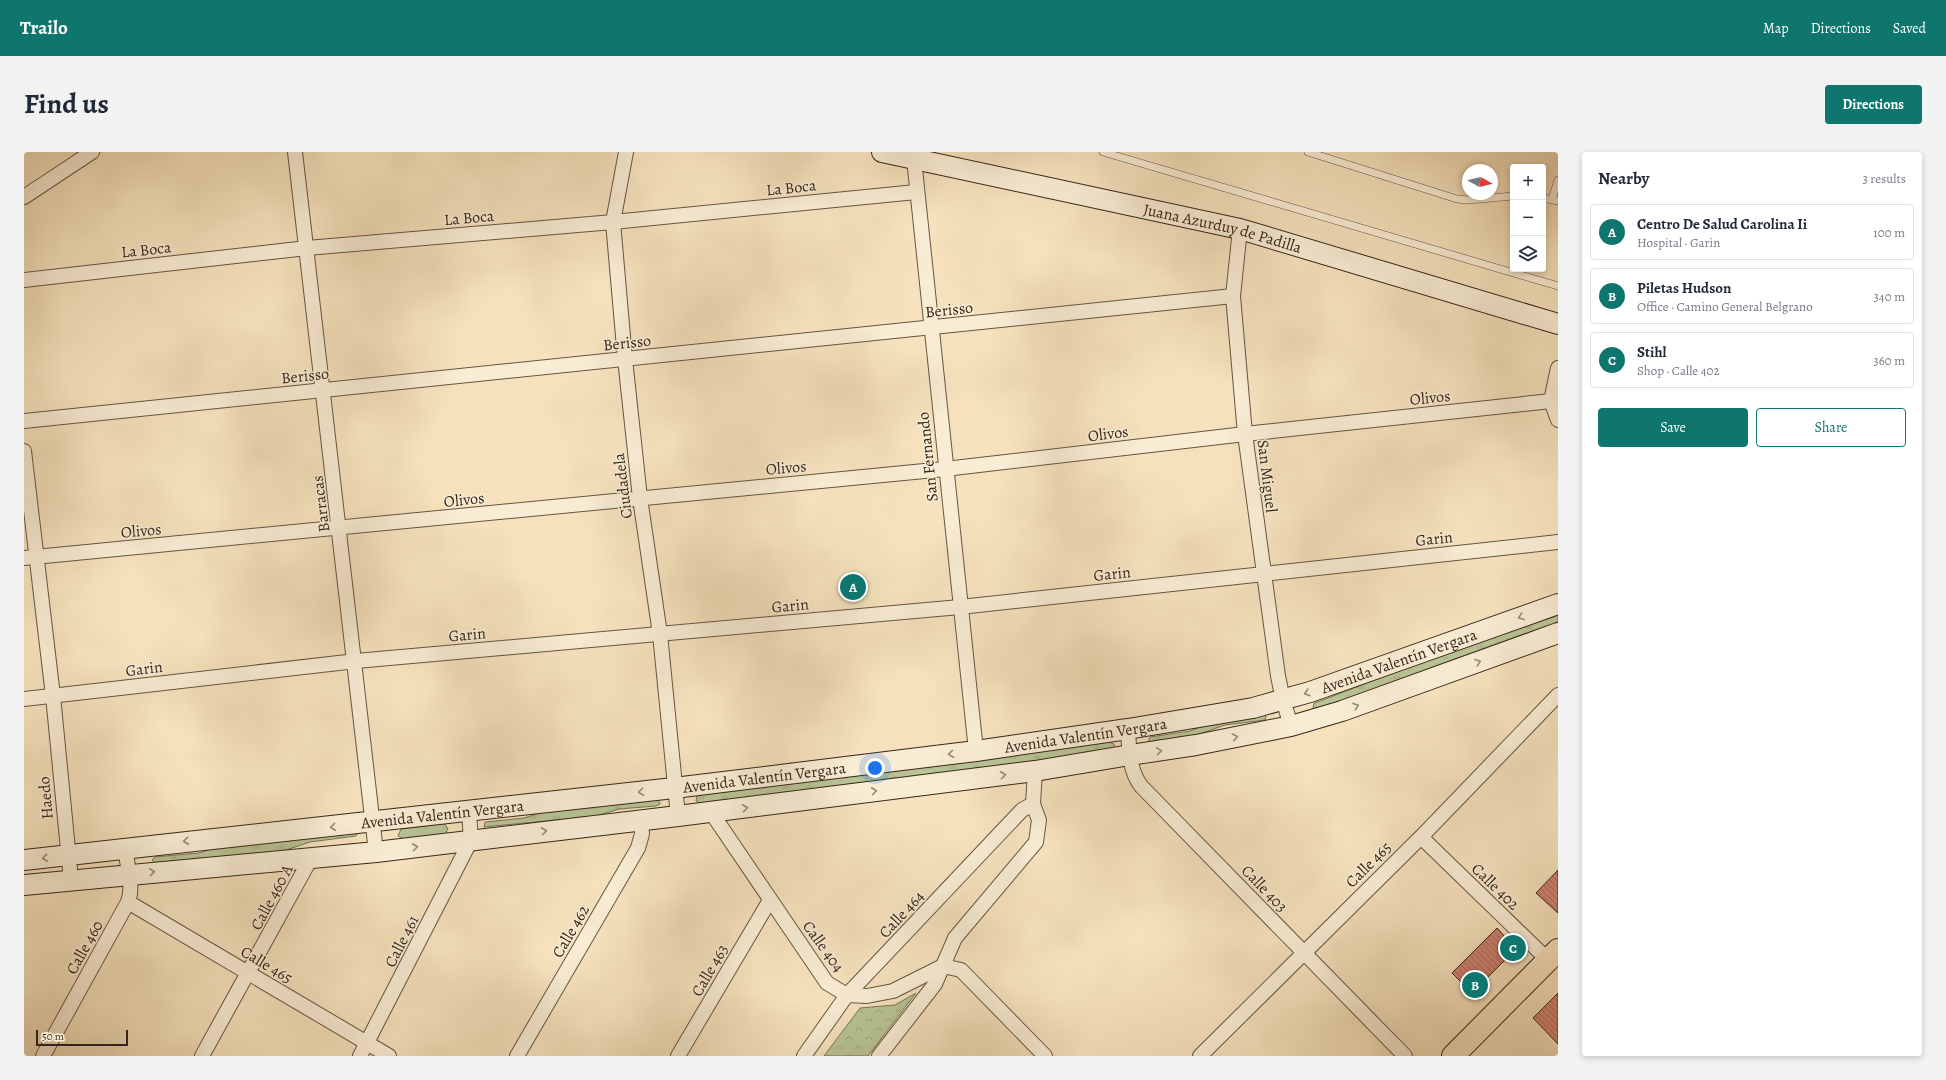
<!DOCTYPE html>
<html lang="en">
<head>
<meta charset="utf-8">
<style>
	body { margin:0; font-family:Alegreya,serif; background:#f2f2f3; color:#1f2937 }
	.controls { position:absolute; right:12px; top:12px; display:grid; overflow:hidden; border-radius:4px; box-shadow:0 2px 6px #0003 }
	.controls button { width:36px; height:36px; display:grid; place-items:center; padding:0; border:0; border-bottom:1px solid #e0e1e3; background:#fff; color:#1f2937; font:20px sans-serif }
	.compass { position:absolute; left:1438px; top:12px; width:36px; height:36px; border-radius:50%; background:#fff; box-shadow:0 2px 6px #0003; rotate:98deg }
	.scale { position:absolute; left:12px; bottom:10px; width:92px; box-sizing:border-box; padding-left:4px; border:2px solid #382519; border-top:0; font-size:11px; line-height:14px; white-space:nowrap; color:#382519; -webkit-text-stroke:3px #f8ecd4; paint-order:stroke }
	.you { position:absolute; left:851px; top:616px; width:14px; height:14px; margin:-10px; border:3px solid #fff; border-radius:50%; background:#1a73e8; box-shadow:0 0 0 6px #1a73e833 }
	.badge { display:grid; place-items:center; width:26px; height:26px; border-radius:50%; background:#0f766e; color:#fff; font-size:13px; font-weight:700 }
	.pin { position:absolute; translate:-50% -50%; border:2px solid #fff; box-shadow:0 1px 4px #0006 }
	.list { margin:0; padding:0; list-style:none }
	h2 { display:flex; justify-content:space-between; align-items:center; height:52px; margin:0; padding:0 16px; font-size:17px }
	h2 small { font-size:13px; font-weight:400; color:#747a83 }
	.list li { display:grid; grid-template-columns:26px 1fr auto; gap:12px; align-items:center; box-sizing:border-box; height:56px; margin:0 8px 8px; padding:0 8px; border:1px solid #e0e1e3; border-radius:4px }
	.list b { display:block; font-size:15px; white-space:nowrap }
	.list p { margin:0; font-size:13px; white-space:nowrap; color:#747a83 }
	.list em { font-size:13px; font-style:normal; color:#747a83 }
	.actions { display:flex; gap:8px; padding:12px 16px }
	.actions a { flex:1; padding:9px 0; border:1px solid #0f766e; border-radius:4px; text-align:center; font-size:14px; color:#0f766e }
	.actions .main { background:#0f766e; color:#fff }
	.icon { flex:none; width:22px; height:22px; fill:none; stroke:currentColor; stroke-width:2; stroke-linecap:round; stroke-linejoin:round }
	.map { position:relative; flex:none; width:1534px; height:904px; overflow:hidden; border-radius:4px }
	header { display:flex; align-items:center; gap:24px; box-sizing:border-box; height:56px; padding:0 20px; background:#0f766e; color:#fff }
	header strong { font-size:19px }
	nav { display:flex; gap:22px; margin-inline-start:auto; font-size:14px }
	.intro { display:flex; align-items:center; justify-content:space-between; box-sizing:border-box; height:96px; padding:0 24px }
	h1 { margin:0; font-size:28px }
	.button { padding:10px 18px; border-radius:4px; background:#0f766e; color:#fff; font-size:14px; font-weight:700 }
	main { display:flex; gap:24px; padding:0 24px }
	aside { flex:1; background:#fff; border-radius:4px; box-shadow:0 2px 6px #0003 }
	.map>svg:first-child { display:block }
</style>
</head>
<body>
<header>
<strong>Trailo</strong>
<nav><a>Map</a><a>Directions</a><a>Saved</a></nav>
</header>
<div class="intro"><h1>Find us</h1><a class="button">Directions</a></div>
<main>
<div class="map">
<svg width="1534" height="904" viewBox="0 0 1534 904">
	<defs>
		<pattern id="grass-tufts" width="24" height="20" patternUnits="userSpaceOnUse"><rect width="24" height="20" fill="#b8c494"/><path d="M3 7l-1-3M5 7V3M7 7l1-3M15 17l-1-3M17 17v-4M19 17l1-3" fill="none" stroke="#9fa87f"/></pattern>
		<pattern id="park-crowns" width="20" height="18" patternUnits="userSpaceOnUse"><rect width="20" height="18" fill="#b8c494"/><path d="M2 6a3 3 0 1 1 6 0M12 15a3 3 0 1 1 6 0" fill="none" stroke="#9fa87f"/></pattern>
		<pattern id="building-back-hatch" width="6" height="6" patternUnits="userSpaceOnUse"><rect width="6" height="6" fill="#cf8373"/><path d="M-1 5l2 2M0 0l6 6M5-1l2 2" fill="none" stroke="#a96b5e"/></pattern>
	</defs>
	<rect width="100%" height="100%" fill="#f5e2bd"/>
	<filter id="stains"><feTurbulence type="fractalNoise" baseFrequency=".005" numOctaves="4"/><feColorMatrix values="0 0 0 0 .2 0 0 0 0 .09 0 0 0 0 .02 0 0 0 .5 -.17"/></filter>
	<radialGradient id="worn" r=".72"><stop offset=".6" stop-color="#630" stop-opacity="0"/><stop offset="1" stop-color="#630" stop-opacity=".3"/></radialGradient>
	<g fill="url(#grass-tufts)" stroke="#787456">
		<path d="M 1534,458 L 1534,469 L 1523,476 L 1291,558 L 1289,556 L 1290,551 L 1296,549 Z"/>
		<path d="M 1240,563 L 1242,564 L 1241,568 L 1201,573 L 1170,584 L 1124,590 L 1126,585 L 1166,579 L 1186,571 Z"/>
		<path d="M 1083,589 L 1090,592 L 1091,595 L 1086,600 L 680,653 L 672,649 L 673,644 L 676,643 Z"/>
		<path d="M 634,647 L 636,652 L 632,654 L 595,657 L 572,664 L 460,675 L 461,670 L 500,666 L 526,658 Z"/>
		<path d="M 418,672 L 421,672 L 424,677 L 421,682 L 380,687 L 374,684 L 377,677 Z"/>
		<path d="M 334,681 L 332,684 L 286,690 L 259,699 L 131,711 L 128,708 L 131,705 L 175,701 L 197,694 Z"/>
	</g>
	<path fill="url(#park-crowns)" stroke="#787456" d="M 892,841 L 844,904 L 800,904 L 836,856 L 871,853 Z"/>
	<g fill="url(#building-back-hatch)" stroke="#382519">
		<path d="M 1534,718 L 1534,761 L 1512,741 Z"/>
		<path d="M 1473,776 L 1492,797 L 1448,841 L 1428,821 Z"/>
		<path d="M 1534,841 L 1534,892 L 1509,866 Z"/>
	</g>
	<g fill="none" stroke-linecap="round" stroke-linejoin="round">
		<g stroke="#675442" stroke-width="8">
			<g id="lane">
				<path d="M 1079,0 L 1534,134"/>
				<path d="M 1284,0 L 1433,47 L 1445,48 L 1489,44"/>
				<path d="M 1519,46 L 1534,49"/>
				<path d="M 1528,47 L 1534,28"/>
			</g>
		</g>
		<g stroke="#675442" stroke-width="16">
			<g id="street">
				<path d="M 271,0 L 352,700"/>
				<path d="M 602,0 L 589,70 L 601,207 L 616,346 L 636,482 L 654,664"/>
				<path d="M 890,7 L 952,599"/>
				<path d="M 0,45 L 68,0"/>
				<path d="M 1216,77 L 1209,144 L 1221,282 L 1254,524 L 1259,548 L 1267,574"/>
				<path d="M 0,128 L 283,96 L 589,70 L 892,40"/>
				<path d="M 1534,216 L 1527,249 L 1534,268"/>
				<path d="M 0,269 L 1209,144"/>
				<path d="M 0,299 L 29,544 L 47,728"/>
				<path d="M 0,406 L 921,317 L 1221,282 L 1527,249"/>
				<path d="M 0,547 L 332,509 L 936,455 L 1534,390"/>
				<path d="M 1104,577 C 1105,596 1105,618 1117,634 L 1381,904"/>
				<path d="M 687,660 L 803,831 L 823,843 L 843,844 L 869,839 L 919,814 L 937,818 L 1021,904"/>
				<path d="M 1397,685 L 1524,808"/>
				<path d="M 104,750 L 365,904"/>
				<path d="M 19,904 L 104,750 C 110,734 103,713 101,696"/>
				<path d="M 178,904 L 287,706"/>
				<path d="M 336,904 L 447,688 L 445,660"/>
				<path d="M 493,904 L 614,696 L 618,682 L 617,668"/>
				<path d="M 654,904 L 746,748"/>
				<path d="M 780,904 L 823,843 L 998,658 L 1009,652"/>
				<path d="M 855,904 L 911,832 L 931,786 L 1012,690 L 1015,668 L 1009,652 L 1011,619"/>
				<path d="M 1176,904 L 1397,685 L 1534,543"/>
			</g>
		</g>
		<g stroke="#382519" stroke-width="22">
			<g id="secondary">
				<path id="s1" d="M 858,0 L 1216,77 L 1534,172"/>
				<path id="s2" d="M 0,708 L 650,636 L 952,599 L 1104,577 L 1229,556 L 1286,540 L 1534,452"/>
				<path d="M 0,733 L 352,700 L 654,664 L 1011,619 L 1106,603 L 1172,593 L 1267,574 L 1318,559 L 1534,481"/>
			</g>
		</g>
		<g stroke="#382519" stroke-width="24">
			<path id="primary" d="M 1429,904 L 1534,798"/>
		</g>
		<use href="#lane" stroke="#f8ecd4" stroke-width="7"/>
		<use href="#street" stroke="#f8ecd4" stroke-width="14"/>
		<use href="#secondary" stroke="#f8ecd4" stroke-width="20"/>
		<use href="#primary" stroke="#f5e2bd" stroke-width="22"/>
	</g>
	<defs><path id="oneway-chevron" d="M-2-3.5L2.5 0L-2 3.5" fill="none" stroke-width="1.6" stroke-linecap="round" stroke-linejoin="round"/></defs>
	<g stroke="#988876">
		<use href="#oneway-chevron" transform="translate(1497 465) rotate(160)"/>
		<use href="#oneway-chevron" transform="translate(1454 510) rotate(-20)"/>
		<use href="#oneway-chevron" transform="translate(1283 541) rotate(163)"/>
		<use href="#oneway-chevron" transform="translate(1332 554) rotate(-20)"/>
		<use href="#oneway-chevron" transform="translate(1211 585) rotate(-12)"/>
		<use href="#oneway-chevron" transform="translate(1135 599) rotate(-8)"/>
		<use href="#oneway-chevron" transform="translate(927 602) rotate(173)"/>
		<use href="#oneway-chevron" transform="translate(979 623) rotate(-7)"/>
		<use href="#oneway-chevron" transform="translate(850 639) rotate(-7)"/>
		<use href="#oneway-chevron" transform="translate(617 640) rotate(173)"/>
		<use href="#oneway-chevron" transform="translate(721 656) rotate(-7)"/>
		<use href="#oneway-chevron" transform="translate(309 675) rotate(174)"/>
		<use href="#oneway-chevron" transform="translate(520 679) rotate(-7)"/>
		<use href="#oneway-chevron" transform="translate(162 689) rotate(174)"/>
		<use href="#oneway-chevron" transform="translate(391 695) rotate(-7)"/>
		<use href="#oneway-chevron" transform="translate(21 706) rotate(174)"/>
		<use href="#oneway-chevron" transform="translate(128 720) rotate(-5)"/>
	</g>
	<g text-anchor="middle" stroke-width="3" stroke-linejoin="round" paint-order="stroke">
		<g font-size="16" fill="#382519" stroke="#f8ecd4">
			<text transform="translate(767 35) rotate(-6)" y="6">La Boca</text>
			<text transform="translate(445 65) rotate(-5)" y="6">La Boca</text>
			<text dy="6" stroke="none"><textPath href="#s1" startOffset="349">Juana Azurduy de Padilla</textPath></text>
			<text transform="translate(122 97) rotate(-6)" y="6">La Boca</text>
			<text transform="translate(925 157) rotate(-6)" y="6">Berisso</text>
			<text transform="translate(603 190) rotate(-6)" y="6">Berisso</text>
			<text transform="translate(281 223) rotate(-6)" y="6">Berisso</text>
			<text transform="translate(1406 245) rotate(-6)" y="6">Olivos</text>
			<text transform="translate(1084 281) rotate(-7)" y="6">Olivos</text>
			<text transform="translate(903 305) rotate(-96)" y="6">San Fernando</text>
			<text transform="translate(762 315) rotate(-5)" y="6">Olivos</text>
			<text transform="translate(1244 324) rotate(83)" y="6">San Miguel</text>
			<text transform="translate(598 334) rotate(-97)" y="6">Ciudadela</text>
			<text transform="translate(440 347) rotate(-6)" y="6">Olivos</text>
			<text transform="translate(296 352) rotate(-97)" y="6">Barracas</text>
			<text transform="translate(117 378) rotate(-5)" y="6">Olivos</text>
			<text transform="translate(1410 386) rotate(-6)" y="6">Garin</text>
			<text transform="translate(1088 421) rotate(-6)" y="6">Garin</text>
			<text transform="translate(766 453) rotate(-5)" y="6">Garin</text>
			<text transform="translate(443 482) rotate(-5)" y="6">Garin</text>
			<text dy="6" stroke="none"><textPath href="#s2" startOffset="1392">Avenida Valentín Vergara</textPath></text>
			<text transform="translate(120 516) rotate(-7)" y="6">Garin</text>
			<text dy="6" stroke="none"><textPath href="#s2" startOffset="1069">Avenida Valentín Vergara</textPath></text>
			<text dy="6" stroke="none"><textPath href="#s2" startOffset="745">Avenida Valentín Vergara</textPath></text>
			<text transform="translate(21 646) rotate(-95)" y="6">Haedo</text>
			<text dy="6" stroke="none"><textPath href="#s2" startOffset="421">Avenida Valentín Vergara</textPath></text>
			<text transform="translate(1344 712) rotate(-45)" y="6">Calle 465</text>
			<text transform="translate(1472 734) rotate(44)" y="6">Calle 402</text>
			<text transform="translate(1241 736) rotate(46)" y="6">Calle 403</text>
			<text transform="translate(247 745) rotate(-62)" y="6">Calle 460 A</text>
			<text transform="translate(877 762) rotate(-47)" y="6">Calle 464</text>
			<text transform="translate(546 779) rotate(-60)" y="6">Calle 462</text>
			<text transform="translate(377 789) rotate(-63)" y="6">Calle 461</text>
			<text transform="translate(800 794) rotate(54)" y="6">Calle 404</text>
			<text transform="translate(60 795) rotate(-61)" y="6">Calle 460</text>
			<text transform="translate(243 812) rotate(31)" y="6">Calle 465</text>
			<text transform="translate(685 818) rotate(-60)" y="6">Calle 463</text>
		</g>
	</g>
	<rect width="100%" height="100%" filter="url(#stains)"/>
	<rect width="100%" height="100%" fill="url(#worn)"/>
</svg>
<div class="controls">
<button>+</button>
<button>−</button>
<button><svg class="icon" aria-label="layers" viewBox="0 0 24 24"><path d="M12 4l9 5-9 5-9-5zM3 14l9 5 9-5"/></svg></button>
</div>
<svg class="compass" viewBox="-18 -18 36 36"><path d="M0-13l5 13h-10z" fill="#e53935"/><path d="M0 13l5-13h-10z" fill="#747a83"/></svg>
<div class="scale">50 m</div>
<div class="you"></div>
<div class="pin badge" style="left:829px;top:435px">A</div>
<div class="pin badge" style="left:1451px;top:833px">B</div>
<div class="pin badge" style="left:1489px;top:796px">C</div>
</div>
<aside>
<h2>Nearby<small>3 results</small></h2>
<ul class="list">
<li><span class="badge">A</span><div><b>Centro De Salud Carolina Ii</b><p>Hospital · Garin</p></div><em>100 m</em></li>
<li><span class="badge">B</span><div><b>Piletas Hudson</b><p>Office · Camino General Belgrano</p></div><em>340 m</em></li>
<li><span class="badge">C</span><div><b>Stihl</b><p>Shop · Calle 402</p></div><em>360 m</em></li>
</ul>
<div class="actions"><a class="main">Save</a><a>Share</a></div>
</aside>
</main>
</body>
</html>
